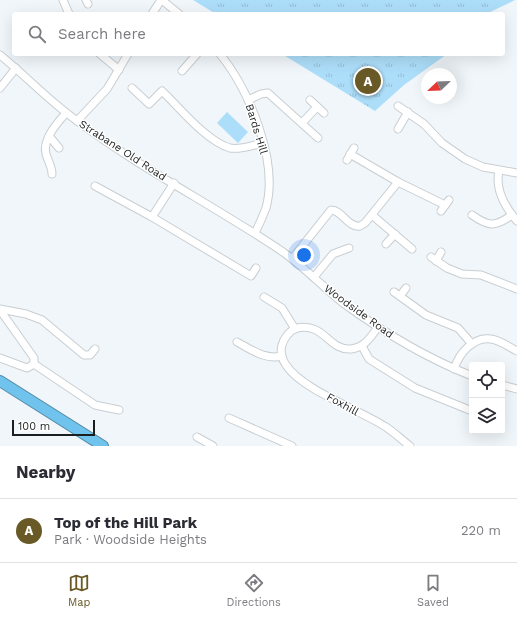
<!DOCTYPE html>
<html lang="en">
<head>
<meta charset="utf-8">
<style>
	body { margin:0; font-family:"Work Sans",sans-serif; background:#f2f2f3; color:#2b2b33 }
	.controls { position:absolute; right:12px; bottom:12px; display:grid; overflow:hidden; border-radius:4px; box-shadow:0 4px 16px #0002 }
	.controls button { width:36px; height:36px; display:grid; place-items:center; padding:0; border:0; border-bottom:1px solid #e1e1e2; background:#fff; color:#2b2b33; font:20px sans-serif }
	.compass { position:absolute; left:421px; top:68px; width:36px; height:36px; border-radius:50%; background:#fff; box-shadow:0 4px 16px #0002; rotate:247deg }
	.scale { position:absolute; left:12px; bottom:10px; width:83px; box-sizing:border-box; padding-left:4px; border:2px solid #1b1e1f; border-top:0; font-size:11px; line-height:14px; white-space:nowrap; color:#1b1e1f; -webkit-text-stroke:3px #fff; paint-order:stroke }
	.you { position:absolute; left:304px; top:255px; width:14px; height:14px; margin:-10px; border:3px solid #fff; border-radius:50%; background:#1a73e8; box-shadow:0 0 0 6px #1a73e833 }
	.badge { display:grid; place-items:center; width:26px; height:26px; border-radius:50%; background:#695926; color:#fff; font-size:13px; font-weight:700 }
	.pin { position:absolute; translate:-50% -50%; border:2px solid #fff; box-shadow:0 1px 4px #0006 }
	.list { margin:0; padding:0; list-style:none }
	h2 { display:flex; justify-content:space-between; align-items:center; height:52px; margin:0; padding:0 16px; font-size:17px }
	h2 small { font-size:13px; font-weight:400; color:#7c7c81 }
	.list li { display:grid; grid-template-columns:26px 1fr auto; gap:12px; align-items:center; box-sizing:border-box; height:64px; padding:0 16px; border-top:1px solid #e1e1e2 }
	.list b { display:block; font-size:15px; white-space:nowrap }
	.list p { margin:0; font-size:13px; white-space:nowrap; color:#7c7c81 }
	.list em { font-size:13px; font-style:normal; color:#7c7c81 }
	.icon { flex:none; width:22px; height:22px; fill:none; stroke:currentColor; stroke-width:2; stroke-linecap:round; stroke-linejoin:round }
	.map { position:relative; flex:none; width:517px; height:446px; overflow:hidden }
	.search { position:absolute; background:#fff; box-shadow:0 4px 16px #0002; left:12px; right:12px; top:12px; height:44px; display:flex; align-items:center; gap:10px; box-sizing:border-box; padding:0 14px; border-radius:4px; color:#7c7c81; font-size:15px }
	.sheet { height:116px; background:#fff }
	nav { display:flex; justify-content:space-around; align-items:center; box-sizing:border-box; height:56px; border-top:1px solid #e1e1e2; background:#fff; font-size:11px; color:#7c7c81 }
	nav a { display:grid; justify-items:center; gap:2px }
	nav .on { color:#695926 }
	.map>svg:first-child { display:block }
</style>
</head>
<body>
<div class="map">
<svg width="517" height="446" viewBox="0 0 517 446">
	<defs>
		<pattern id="park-tufts" width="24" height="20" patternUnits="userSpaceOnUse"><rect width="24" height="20" fill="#addef9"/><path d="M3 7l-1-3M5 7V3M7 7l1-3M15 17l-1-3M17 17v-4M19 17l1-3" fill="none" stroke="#94bed5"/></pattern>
	</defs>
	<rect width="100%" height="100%" fill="#f0f6fa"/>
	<path fill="#addef9" d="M 227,112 L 248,132 L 238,143 L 217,123 Z"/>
	<g fill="url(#park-tufts)">
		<path d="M 193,0 L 515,0 L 486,14 L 216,14 Z"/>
		<path d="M 282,54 L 447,54 L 404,85 L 375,111 Z"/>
	</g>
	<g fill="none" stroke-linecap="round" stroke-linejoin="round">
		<g stroke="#c8ced2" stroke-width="9">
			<g id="minor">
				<path d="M 63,0 L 69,14"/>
				<path d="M 86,0 L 88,4"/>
				<path d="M 162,0 L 179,14"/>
				<path d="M 152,14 L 161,0"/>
				<path d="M 100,54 L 119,70"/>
				<path d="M 220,54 C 249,90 279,161 266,208 C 263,216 259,225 255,233"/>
				<path d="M 0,55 C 26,76 49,101 76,120 C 141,169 215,206 283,252 C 304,267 323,287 343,303 C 383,332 426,358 472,376"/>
				<path d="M 182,71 L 197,54"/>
				<path d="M 0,88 L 16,68"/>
				<path d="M 132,88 L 149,104 L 162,91 C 179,107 207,142 230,148 C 240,150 253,145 263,143"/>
				<path d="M 248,100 L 261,94 L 268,93 L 318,138"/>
				<path d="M 310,100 L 324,113"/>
				<path d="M 398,106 L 424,124 L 442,143 L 465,159 L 483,167 L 517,173"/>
				<path d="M 77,121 L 107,89 L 128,54"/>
				<path d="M 302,123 L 317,107"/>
				<path d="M 398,129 L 408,112"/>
				<path d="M 49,136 L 59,148"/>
				<path d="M 350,154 L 398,182 L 445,205"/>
				<path d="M 347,160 L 354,148"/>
				<path d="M 499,171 C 495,189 505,207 517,221"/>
				<path d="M 52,174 C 52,167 48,161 46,154 C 42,140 57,123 66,113"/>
				<path d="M 95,186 L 152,217 L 174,183"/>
				<path d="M 441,211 L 449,200"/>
				<path d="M 372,215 L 412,249"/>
				<path d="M 472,215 C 489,227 495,227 512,215"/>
				<path d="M 152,217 L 251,276 L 256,268"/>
				<path d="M 386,244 L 395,234"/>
				<path d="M 431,257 L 447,268 L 462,274 L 481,275 L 517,289"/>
				<path d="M 292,259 L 331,210 C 342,210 348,228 360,226 L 365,223 L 398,182"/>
				<path d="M 436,261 L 441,252"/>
				<path d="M 314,277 L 333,254 L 349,248"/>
				<path d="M 394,292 L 426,315 L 458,328 L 472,344"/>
				<path d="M 400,296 L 406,288"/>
				<path d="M 264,297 L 282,308 L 295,329"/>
				<path d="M 0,309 L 26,314 L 42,320 L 84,355 L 90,355 L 95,349"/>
				<path d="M 0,310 L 34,358 L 34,364"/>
				<path d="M 378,327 C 371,337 365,347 351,349 C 329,351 324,322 297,328 C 290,330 284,338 282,345 C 280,351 282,360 286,365 C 302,390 360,410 386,427 C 395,433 402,440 410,446"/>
				<path d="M 237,342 C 252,350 265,360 282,356"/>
				<path d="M 362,346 L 369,359 L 415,388 L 472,411"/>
				<path d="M 0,358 L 27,368 L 34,364 L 95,405 L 119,410"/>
				<path d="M 454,369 C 459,354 473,336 491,339 C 500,340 509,347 517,351"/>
				<path d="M 502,385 L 517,389"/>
				<path d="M 229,418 L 292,446"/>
				<path d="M 197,437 L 213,446"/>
			</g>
		</g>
		<g stroke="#5289a4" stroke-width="12">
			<path id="highway" d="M 0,381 L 103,446"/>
		</g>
		<use href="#minor" stroke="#fff" stroke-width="7"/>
		<use href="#highway" stroke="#6fc3ec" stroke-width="10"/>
	</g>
	<g text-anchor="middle" stroke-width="3" stroke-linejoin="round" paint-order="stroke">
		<g font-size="11" fill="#1b1e1f" stroke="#fff">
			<text transform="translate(257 129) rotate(73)" y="4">Bards Hill</text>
			<text transform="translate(123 150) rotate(33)" y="4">Strabane Old Road</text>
			<text transform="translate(359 311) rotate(36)" y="4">Woodside Road</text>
			<text transform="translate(343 404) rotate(29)" y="4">Foxhill</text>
		</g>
	</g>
</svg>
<div class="controls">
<button><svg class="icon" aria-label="locate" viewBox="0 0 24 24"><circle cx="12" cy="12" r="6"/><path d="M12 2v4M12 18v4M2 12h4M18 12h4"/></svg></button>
<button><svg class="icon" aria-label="layers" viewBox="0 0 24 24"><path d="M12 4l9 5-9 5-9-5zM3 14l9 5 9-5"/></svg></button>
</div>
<svg class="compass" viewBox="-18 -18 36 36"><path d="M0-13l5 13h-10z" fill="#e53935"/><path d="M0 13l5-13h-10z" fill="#7c7c81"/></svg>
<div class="scale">100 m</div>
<div class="you"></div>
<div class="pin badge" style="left:368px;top:81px">A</div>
<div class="search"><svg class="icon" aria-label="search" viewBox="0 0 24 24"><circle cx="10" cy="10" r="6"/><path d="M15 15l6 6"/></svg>Search here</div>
</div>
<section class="sheet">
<h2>Nearby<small></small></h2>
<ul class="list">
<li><span class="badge">A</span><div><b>Top of the Hill Park</b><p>Park · Woodside Heights</p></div><em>220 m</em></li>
</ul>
</section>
<nav>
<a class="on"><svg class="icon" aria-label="map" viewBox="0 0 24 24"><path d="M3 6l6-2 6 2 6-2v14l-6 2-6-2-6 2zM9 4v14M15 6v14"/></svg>Map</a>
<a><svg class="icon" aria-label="directions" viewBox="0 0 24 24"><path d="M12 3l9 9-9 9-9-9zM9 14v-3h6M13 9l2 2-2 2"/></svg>Directions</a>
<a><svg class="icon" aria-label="saved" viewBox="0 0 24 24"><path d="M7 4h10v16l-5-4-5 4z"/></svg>Saved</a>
</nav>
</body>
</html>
